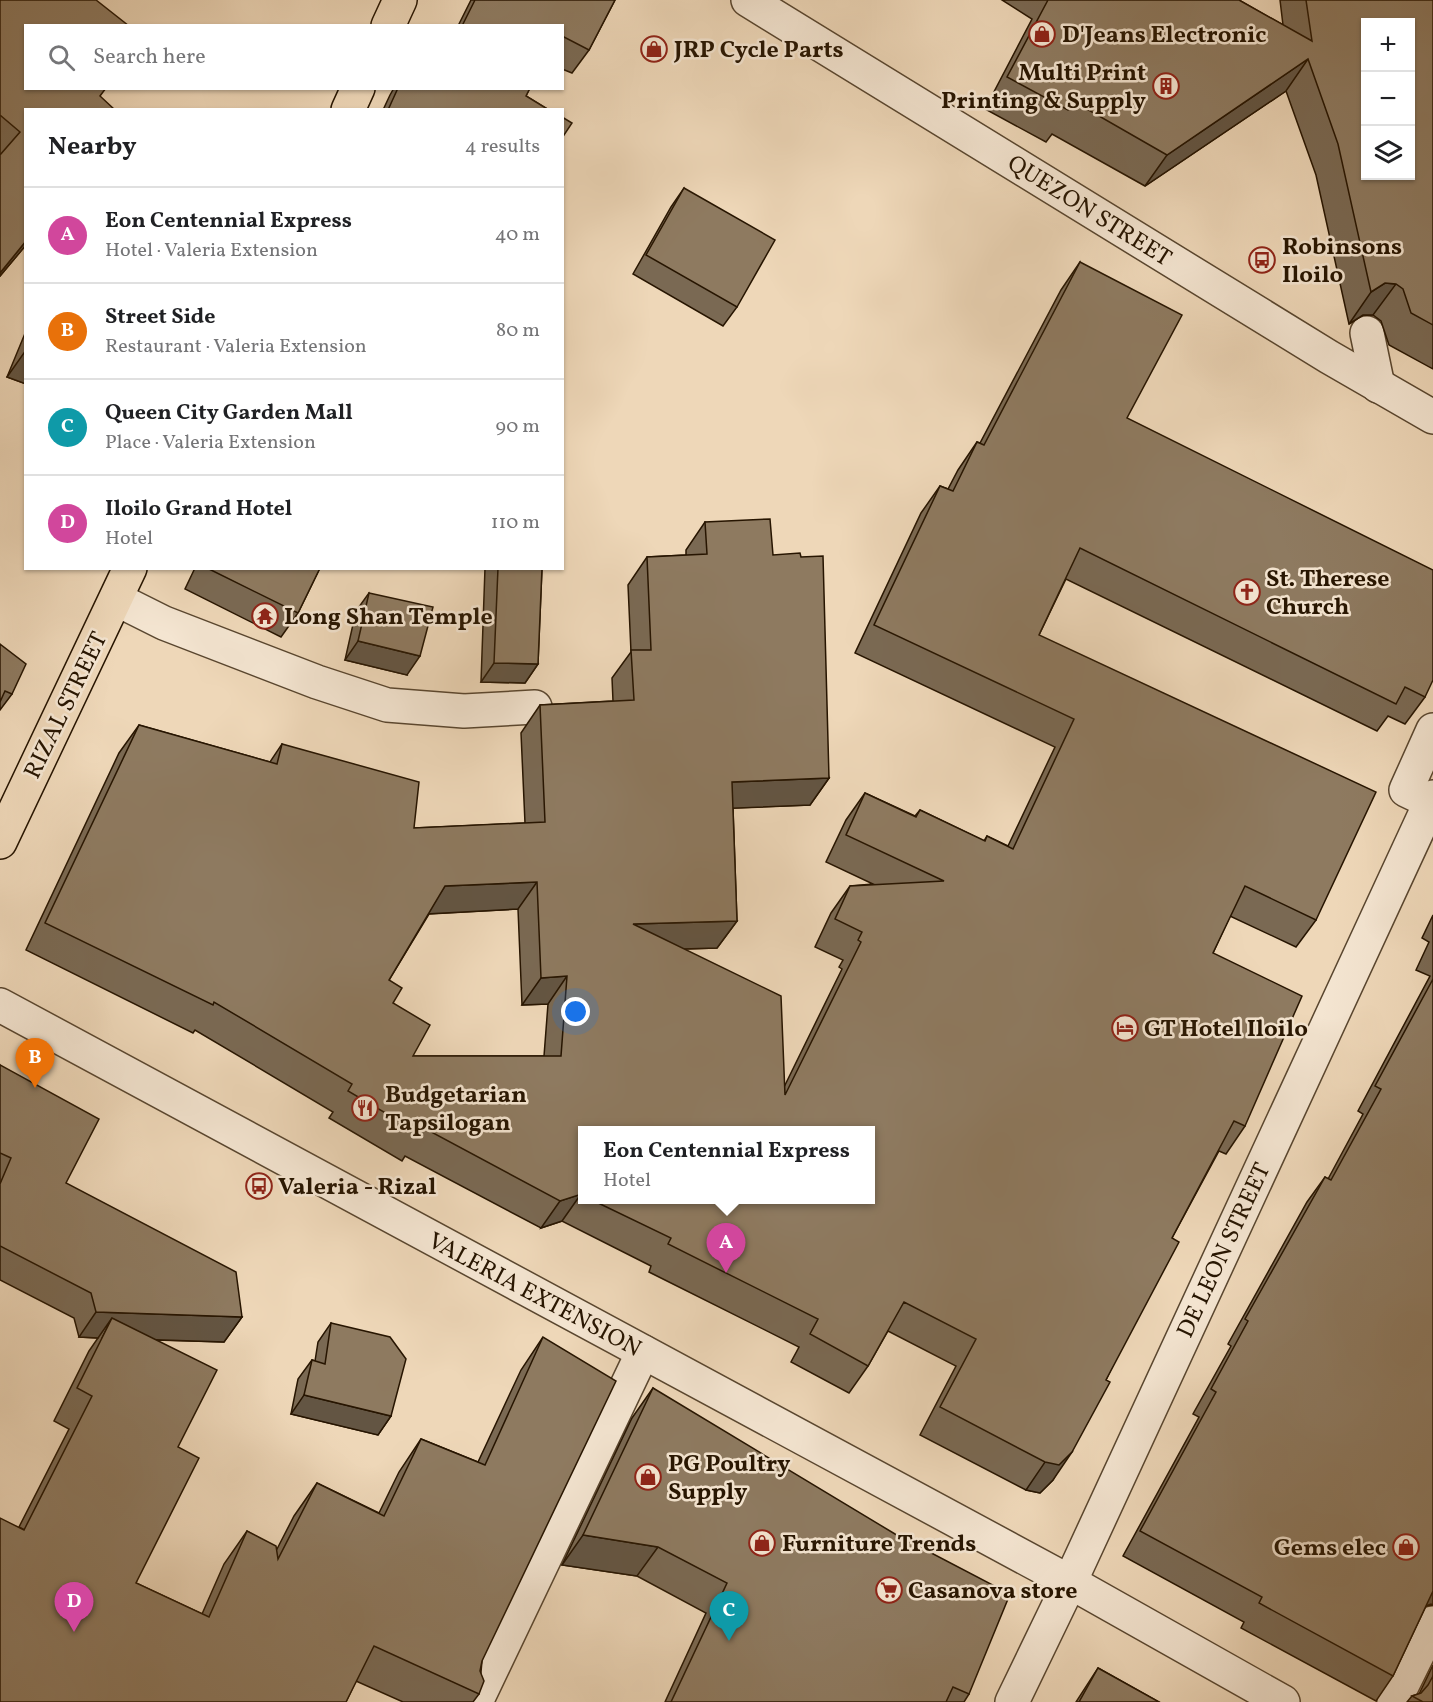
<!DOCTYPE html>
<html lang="en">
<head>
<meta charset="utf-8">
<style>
	body { margin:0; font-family:Vollkorn,serif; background:#f2f2f2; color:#202124 }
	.controls { position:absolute; right:18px; top:18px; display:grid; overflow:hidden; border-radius:0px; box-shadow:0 2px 4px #0004 }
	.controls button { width:54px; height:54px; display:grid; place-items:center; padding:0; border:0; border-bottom:2px solid #e0e0e0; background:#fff; color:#202124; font:30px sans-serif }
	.you { position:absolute; left:576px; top:1012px; width:21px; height:21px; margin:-15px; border:4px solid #fff; border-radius:50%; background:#1a73e8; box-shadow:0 0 0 9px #1a73e833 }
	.badge { display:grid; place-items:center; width:39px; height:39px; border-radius:50%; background:#8f2418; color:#fff; font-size:20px; font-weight:700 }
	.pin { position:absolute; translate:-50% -50px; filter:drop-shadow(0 2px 3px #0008) }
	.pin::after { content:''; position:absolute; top:32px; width:21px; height:18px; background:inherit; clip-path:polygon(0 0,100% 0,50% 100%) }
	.popup { position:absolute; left:578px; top:1126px; width:297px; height:78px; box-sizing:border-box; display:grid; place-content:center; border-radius:0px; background:#fff; filter:drop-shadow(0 2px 4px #0005); font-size:20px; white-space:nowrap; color:#757577 }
	.popup b { font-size:22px; color:#202124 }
	.popup::after { content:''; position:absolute; left:50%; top:100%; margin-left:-12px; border:12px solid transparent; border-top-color:#fff }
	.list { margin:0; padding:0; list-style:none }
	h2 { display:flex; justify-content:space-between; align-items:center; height:78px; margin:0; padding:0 24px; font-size:26px }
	h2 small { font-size:20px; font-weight:400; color:#757577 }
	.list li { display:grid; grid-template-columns:39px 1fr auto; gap:18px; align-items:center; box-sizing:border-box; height:96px; padding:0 24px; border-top:2px solid #e0e0e0 }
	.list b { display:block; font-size:22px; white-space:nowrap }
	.list p { margin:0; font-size:20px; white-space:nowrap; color:#757577 }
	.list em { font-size:20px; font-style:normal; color:#757577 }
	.icon { flex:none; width:33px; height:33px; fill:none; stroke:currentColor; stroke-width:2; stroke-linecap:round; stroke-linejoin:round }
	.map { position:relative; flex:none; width:1433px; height:1702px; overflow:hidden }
	.search { position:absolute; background:#fff; box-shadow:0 2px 4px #0004; left:24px; top:24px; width:540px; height:66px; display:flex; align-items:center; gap:15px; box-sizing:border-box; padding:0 21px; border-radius:0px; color:#757577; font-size:22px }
	.panel { position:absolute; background:#fff; box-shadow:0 2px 4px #0004; left:24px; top:108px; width:540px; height:462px; border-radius:0px }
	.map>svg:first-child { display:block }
</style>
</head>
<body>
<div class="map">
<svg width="1433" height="1702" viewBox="0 0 1433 1702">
	<rect width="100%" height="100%" fill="#eed7b8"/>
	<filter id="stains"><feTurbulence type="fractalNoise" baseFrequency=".00333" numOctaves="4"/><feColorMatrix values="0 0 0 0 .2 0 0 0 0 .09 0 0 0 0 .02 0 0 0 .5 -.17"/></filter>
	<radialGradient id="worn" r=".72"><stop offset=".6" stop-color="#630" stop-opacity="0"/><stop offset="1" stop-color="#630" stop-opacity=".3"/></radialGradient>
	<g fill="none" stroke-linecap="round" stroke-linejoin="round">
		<g stroke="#59462f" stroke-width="36">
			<g id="minor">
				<path d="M 748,0 L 1329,357 L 1433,417"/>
				<path d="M 1367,333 L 1378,386"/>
				<path d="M 116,599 L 164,623 L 317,682 L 387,705 L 464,711 L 535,707"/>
				<path d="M 1431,802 L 1406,790 L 1433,730"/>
				<path d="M 0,1005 L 1070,1582 L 1283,1702"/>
				<path d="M 476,1702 L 643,1352"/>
				<path d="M 1012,1702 L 1070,1582 L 1433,797"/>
				<path d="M 1394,1702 L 1433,1623"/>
			</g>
		</g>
		<g stroke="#271501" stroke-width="36">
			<g id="major">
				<path d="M 388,26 L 400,0"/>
				<path d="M 348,110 L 358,88"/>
				<path d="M 0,842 L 130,568"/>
			</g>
		</g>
		<use href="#minor" stroke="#f4e5d1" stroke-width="33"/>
		<use href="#major" stroke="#eed7b8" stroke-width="33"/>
	</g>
	<g fill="#7a6953" stroke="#271501" stroke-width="1.5" fill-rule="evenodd">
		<path d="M 0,0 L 26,110 L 26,245 L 0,276 Z"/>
		<path d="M 471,0 L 615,0 L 589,50 L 572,73 L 562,69 L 562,26 L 458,26 Z"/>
		<path d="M 1002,0 L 1239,0 L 1283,25 L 1280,0 L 1433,0 L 1433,369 L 1389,345 L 1381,321 L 1373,315 L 1363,315 L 1349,324 L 1316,175 L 1286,91 L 1145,186 L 1052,134 L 1046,142 L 985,109 L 1032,19 Z"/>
		<path d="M 394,88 L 530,88 L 526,96 L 549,110 L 383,110 L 390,95 Z"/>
		<path d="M 684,188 L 737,307 L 723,326 L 633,274 L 671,207 Z"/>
		<path d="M 1080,262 L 1127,418 L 1425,697 L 1405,724 L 1388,716 L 1377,731 L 1066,579 L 1039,635 L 1316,920 L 1296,947 L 1230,916 L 1213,953 L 1245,1126 L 1226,1154 L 1219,1151 L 1172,1238 L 1106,1380 L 1053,1480 L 1040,1493 L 1026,1490 L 920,1435 L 956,1366 L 888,1331 L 868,1366 L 849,1393 L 791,1362 L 799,1347 L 649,1272 L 651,1266 L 562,1221 L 541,1228 L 405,1156 L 402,1161 L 329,1118 L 333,1112 L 195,1030 L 193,1033 L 26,950 L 119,753 L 139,725 L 270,762 L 282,744 L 414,828 L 525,823 L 521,733 L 540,705 L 613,701 L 612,678 L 631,652 L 628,585 L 647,557 L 686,555 L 686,550 L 705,522 L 773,555 L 829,778 L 810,805 L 733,808 L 737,921 L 717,948 L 685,949 L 785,1085 L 842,969 L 839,967 L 843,960 L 815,947 L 831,913 L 850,886 L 873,884 L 826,862 L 846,820 L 865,793 L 915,816 L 920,810 L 984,841 L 987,836 L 1008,846 L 1055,747 L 855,653 L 921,513 L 940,486 L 948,489 L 958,470 L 977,442 L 980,443 L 1061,290 ZM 518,909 L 522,1005 L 548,1004 L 544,1056 L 413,1056 L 393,1003 L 389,980 L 429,914 ZM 582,1131 L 870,1200 L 582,1200 Z"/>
		<path d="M 26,331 L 26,384 L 7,377 Z"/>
		<path d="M 195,568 L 320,568 L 298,613 L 281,637 L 185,589 Z"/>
		<path d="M 485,568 L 542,568 L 538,664 L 525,683 L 481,682 Z"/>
		<path d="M 369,593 L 407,675 L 345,660 L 356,611 Z"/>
		<path d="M 0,644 L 12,694 L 0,710 Z"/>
		<path d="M 1433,915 L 1433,1605 L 1426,1606 L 1393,1676 L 1376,1701 L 1241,1628 L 1244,1622 L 1123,1556 L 1199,1417 L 1193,1414 L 1231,1346 L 1228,1344 L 1307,1202 L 1325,1177 L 1328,1179 L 1363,1114 L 1358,1111 L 1430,976 L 1416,970 L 1429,942 L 1422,938 Z"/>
		<path d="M 0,1065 L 66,1183 L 242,1317 L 224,1342 L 155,1340 L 178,1447 L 136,1583 L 202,1614 L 224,1564 L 247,1531 L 277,1549 L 294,1516 L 317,1483 L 379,1513 L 399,1472 L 421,1439 L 478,1462 L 521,1370 L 543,1337 L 482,1661 L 479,1694 L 473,1702 L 403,1702 L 356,1681 L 346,1702 L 19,1527 L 69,1429 L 54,1421 L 89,1351 L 98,1338 L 79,1337 L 74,1318 L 0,1280 Z"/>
		<path d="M 331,1323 L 391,1416 L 378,1435 L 291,1414 L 298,1379 L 312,1360 L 315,1361 L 318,1342 Z"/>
		<path d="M 653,1388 L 969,1694 L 964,1702 L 665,1702 L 706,1613 L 637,1576 L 562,1565 L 632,1418 Z"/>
		<path d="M 1433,1665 L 1433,1702 L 1407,1702 L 1412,1696 L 1419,1694 Z"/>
		<path d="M 1098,1668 L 1159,1702 L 1076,1702 Z"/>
	</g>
	<g fill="#635543" stroke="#271501" stroke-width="1.5">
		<path d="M 1308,59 L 1286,91 L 1145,186 L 1167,155 Z"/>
		<path d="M 26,241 L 26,245 L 0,276 L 0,273 Z"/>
		<path d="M 1385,283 L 1396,284 L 1373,315 L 1363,315 L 1349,324 L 1371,292 Z"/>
		<path d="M 26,350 L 26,384 L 7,377 Z"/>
		<path d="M 358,641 L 420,656 L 407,675 L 345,660 Z"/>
		<path d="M 494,663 L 538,664 L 525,683 L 481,682 Z"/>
		<path d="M 829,778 L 810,805 L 712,809 L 732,782 Z"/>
		<path d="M 537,882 L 518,909 L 426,914 L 445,886 Z"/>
		<path d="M 737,921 L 717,948 L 614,951 L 633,924 Z"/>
		<path d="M 567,976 L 548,1004 L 522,1005 L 541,978 Z"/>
		<path d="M 581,1194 L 562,1221 L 541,1228 L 560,1201 Z"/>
		<path d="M 96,1312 L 242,1317 L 224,1342 L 102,1338 L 112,1318 L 98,1338 L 79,1337 Z"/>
		<path d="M 304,1395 L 391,1416 L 378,1435 L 291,1414 Z"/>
		<path d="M 1072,1452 L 1053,1480 L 1040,1493 L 1026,1490 L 1045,1462 Z"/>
		<path d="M 583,1535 L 658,1547 L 637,1576 L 562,1565 Z"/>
		<path d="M 1433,1591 L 1433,1605 L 1431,1604 L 1423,1607 Z"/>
	</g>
	<g fill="#8e7a60" stroke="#271501" stroke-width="1.5" fill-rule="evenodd">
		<path d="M 0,0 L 96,0 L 129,26 L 26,26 L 26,88 L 106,88 L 100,96 L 115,110 L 26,110 L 26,241 L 0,273 L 0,155 L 20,132 L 0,115 Z"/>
		<path d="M 475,0 L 615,0 L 589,50 L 562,36 L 562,26 L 462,26 Z"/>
		<path d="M 1048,0 L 1239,0 L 1312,41 L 1306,0 L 1433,0 L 1433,325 L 1411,313 L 1403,289 L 1396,284 L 1385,283 L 1371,292 L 1338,144 L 1308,59 L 1167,155 L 1073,101 L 1068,110 L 1007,77 ZM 1365,22 L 1410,22 L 1410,176 L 1365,176 Z"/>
		<path d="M 398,88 L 530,88 L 526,96 L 549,110 L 388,110 Z"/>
		<path d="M 562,117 L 572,123 L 562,138 Z"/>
		<path d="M 684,188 L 775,240 L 737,307 L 646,255 Z"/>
		<path d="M 1080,262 L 1182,315 L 1127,418 L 1433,570 L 1433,680 L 1425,697 L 1405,687 L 1396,704 L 1080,548 L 1039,635 L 1376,792 L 1316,920 L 1245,886 L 1213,953 L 1302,996 L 1245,1126 L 1234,1121 L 1172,1238 L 1179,1242 L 1106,1380 L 1110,1382 L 1072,1452 L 1059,1465 L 1045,1462 L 940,1407 L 976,1339 L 904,1302 L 868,1366 L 810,1334 L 818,1319 L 668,1244 L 671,1238 L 592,1200 L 870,1200 L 870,1131 L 582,1131 L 582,1194 L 560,1201 L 424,1128 L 421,1134 L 348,1091 L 352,1084 L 214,1002 L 213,1005 L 45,923 L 139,725 L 277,764 L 282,744 L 419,782 L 414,828 L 545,822 L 540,705 L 634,700 L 631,650 L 651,650 L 647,557 L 707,554 L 705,522 L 770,519 L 773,555 L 800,553 L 801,557 L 823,556 L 829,778 L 732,782 L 737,921 L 633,924 L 781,996 L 785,1095 L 861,942 L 858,940 L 862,932 L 835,919 L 850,886 L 944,881 L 846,835 L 865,793 L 916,817 L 920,810 L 985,841 L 987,836 L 1013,849 L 1074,719 L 874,625 L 940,486 L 953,491 L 977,442 L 984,445 ZM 537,882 L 541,978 L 567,976 L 561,1056 L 413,1056 L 430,1025 L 393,1003 L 402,988 L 389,980 L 445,886 Z"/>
		<path d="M 207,568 L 320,568 L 298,613 Z"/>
		<path d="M 498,568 L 542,568 L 538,664 L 494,663 Z"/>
		<path d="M 369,593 L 433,607 L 420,656 L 358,641 Z"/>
		<path d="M 0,644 L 26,664 L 12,694 L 5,691 L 0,702 Z"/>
		<path d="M 1433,979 L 1433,1591 L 1393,1676 L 1259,1603 L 1262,1597 L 1140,1531 L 1216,1392 L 1211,1389 L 1248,1321 L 1245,1319 L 1325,1177 L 1331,1180 L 1381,1089 L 1375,1086 Z"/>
		<path d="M 0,1065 L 99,1119 L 66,1183 L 236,1272 L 242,1317 L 96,1312 L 91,1293 L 0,1246 L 0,1184 L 11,1158 L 0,1153 Z"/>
		<path d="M 112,1318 L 217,1370 L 178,1447 L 199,1458 L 136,1583 L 209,1617 L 247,1531 L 276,1546 L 278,1559 L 317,1483 L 384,1516 L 421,1439 L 485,1465 L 543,1337 L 616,1381 L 482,1661 L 480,1671 L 484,1681 L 479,1694 L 374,1646 L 346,1702 L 0,1702 L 0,1518 L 24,1530 L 92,1396 L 77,1388 Z"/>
		<path d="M 331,1323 L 390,1337 L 406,1359 L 391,1416 L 304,1395 L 312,1360 L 325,1364 Z"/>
		<path d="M 653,1388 L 895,1534 L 1010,1594 L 969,1694 L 953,1687 L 946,1702 L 671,1702 L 727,1583 L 658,1547 L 583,1535 Z"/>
		<path d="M 1098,1668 L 1159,1702 L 1079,1702 Z"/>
		<path d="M 1433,1676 L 1433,1702 L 1423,1702 L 1412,1696 L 1421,1693 L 1428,1685 Z"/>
	</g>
	<defs>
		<g id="shop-ring" transform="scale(1.35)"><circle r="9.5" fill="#f4e5d1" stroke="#8f2418" stroke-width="1.5"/><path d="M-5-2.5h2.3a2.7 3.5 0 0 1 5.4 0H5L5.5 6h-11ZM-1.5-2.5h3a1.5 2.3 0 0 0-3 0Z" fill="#8f2418"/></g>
		<g id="building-ring" transform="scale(1.35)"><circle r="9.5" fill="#f4e5d1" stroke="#8f2418" stroke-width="1.5"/><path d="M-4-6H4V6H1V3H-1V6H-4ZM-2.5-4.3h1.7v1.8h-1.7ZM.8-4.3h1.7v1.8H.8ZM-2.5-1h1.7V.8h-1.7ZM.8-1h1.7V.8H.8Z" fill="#8f2418"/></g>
		<g id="bus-ring" transform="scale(1.35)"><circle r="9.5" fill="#f4e5d1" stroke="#8f2418" stroke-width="1.5"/><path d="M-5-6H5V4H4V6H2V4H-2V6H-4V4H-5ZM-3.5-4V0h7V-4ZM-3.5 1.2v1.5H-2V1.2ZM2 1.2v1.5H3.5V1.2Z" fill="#8f2418"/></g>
		<g id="church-ring" transform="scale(1.35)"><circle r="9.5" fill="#f4e5d1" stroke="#8f2418" stroke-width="1.5"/><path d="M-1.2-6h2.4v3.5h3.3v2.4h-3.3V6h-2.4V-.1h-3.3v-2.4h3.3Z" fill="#8f2418"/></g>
		<g id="temple-ring" transform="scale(1.35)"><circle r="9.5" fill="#f4e5d1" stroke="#8f2418" stroke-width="1.5"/><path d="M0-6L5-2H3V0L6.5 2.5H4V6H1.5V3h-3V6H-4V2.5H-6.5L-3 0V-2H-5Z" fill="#8f2418"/></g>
		<g id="hotel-ring" transform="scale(1.35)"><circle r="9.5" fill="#f4e5d1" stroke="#8f2418" stroke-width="1.5"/><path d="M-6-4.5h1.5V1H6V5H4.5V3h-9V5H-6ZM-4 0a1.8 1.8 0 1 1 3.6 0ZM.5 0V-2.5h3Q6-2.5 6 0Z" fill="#8f2418"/></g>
		<g id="restaurant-ring" transform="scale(1.35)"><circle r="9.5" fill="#f4e5d1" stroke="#8f2418" stroke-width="1.5"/><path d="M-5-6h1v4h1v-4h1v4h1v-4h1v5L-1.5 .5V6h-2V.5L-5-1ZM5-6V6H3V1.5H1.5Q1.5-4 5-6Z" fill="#8f2418"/></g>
		<g id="supermarket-ring" transform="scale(1.35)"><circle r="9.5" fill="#f4e5d1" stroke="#8f2418" stroke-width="1.5"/><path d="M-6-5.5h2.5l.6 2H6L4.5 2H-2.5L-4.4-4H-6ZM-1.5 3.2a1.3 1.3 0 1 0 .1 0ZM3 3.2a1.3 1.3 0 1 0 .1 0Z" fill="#8f2418"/></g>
	</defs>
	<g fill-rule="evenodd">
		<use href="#shop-ring" x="1042" y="34"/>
		<use href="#shop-ring" x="654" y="49"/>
		<use href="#building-ring" x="1166" y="86"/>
		<use href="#bus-ring" x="1262" y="260"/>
		<use href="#church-ring" x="1247" y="592"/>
		<use href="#temple-ring" x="265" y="616"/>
		<use href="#hotel-ring" x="1125" y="1028"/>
		<use href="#restaurant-ring" x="365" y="1108"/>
		<use href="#bus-ring" x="259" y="1186"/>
		<use href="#shop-ring" x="648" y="1477"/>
		<use href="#shop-ring" x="762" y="1543"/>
		<use href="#shop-ring" x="1406" y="1547"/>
		<use href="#supermarket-ring" x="889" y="1590"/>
	</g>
	<g text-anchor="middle" stroke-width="5" stroke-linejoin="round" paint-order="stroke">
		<g font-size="24" font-weight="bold" fill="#271501" stroke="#f4e5d1" text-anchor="start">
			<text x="1062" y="42">D'Jeans Electronic</text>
			<text x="674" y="57">JRP Cycle Parts</text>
			<text x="1146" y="80" text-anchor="end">Multi Print<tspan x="1146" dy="28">Printing &amp; Supply</tspan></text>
			<text x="1282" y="254">Robinsons<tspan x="1282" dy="28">Iloilo</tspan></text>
			<text x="1266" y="586">St. Therese<tspan x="1266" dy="28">Church</tspan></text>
			<text x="284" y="624">Long Shan Temple</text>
			<text x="1144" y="1036">GT Hotel Iloilo</text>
			<text x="385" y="1102">Budgetarian<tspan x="385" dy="28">Tapsilogan</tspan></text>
			<text x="278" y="1194">Valeria - Rizal</text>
			<text x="668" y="1471">PG Poultry<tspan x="668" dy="28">Supply</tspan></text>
			<text x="782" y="1551">Furniture Trends</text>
			<text x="1386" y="1555" text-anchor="end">Gems elec</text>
			<text x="908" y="1598">Casanova store</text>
		</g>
		<g font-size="24" fill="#271501" stroke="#f4e5d1">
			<text transform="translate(1090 210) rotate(32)" y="8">QUEZON STREET</text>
			<text transform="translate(65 705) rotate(-64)" y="8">RIZAL STREET</text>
			<text transform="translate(1223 1250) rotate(-65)" y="8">DE LEON STREET</text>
			<text transform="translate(535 1294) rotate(28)" y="8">VALERIA EXTENSION</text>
		</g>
	</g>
	<rect width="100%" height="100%" filter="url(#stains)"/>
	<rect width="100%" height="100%" fill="url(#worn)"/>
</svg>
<div class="controls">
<button>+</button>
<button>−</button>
<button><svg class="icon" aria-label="layers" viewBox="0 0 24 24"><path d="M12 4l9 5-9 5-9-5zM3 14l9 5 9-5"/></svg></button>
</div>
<div class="you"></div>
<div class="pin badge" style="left:726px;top:1273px;background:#d1479c">A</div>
<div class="popup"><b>Eon Centennial Express</b>Hotel</div>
<div class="pin badge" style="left:35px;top:1088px;background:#e8710a">B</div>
<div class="pin badge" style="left:729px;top:1641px;background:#0f9aa8">C</div>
<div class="pin badge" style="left:74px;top:1632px;background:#d1479c">D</div>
<div class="search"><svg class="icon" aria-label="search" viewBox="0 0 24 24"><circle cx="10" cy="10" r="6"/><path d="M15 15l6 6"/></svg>Search here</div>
<section class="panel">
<h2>Nearby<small>4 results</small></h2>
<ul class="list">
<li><span class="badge" style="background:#d1479c">A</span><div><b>Eon Centennial Express</b><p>Hotel · Valeria Extension</p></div><em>40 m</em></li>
<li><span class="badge" style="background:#e8710a">B</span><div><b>Street Side</b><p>Restaurant · Valeria Extension</p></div><em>80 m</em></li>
<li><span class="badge" style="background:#0f9aa8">C</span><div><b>Queen City Garden Mall</b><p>Place · Valeria Extension</p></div><em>90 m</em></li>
<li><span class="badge" style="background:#d1479c">D</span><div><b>Iloilo Grand Hotel</b><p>Hotel</p></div><em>110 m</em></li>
</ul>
</section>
</div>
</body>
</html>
